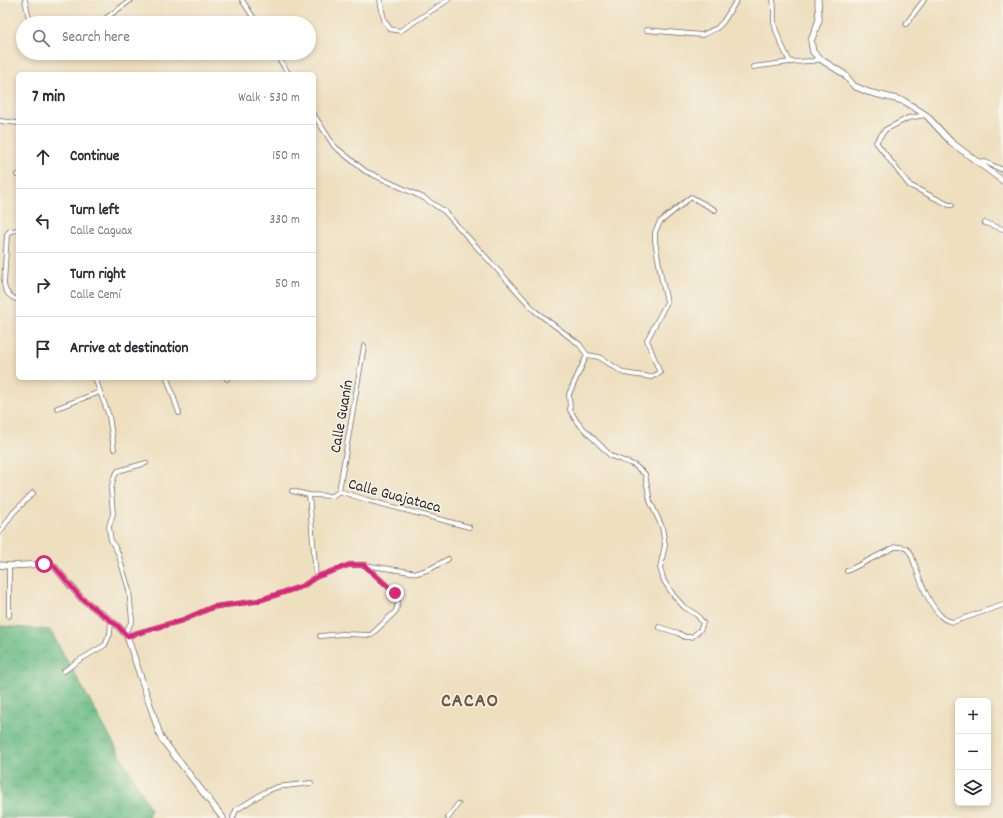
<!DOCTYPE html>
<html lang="en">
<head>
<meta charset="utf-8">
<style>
	body { margin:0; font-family:Dekko,sans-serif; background:#f7f7f7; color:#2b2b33 }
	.controls { position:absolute; right:12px; bottom:12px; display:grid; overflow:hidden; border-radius:6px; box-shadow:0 2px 6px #0003 }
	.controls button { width:36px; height:36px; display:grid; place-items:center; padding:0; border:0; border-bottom:1px solid #e1e1e2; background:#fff; color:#2b2b33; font:20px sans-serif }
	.stop { position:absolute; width:12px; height:12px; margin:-9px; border:3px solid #db2777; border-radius:50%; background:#fff }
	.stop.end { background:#db2777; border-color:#fff; box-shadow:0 1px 4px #0008 }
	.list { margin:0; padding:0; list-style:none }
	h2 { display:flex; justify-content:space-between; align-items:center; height:52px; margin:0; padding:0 16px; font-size:17px }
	h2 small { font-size:13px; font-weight:400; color:#7c7c81 }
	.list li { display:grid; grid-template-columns:26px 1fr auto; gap:12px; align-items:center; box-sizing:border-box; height:64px; padding:0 16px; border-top:1px solid #e1e1e2 }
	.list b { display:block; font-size:15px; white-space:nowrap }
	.list p { margin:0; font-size:13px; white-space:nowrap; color:#7c7c81 }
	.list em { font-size:13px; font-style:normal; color:#7c7c81 }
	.icon { flex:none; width:22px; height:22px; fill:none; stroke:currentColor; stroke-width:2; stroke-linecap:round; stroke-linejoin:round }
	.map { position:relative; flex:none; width:1003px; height:818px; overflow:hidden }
	.search { position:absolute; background:#fff; box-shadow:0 2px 6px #0003; left:16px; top:16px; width:300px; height:44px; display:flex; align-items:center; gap:10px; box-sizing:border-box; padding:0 14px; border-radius:22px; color:#7c7c81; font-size:15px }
	.panel { position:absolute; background:#fff; box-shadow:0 2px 6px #0003; left:16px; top:72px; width:300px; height:308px; border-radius:6px }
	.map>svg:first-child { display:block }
</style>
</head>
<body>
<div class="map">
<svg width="1003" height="818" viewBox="0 0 1003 818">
	<defs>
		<pattern id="forest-crowns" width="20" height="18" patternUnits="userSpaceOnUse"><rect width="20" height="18" fill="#6ebd87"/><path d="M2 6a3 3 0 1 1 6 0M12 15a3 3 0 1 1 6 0" fill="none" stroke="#5b9a6f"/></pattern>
	</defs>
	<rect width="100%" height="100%" fill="#f7f3e8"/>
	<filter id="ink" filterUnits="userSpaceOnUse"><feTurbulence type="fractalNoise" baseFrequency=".025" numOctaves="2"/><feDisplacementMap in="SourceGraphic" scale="8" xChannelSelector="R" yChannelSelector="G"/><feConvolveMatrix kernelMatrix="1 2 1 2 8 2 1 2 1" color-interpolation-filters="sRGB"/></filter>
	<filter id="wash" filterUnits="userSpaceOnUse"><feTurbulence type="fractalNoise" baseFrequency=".012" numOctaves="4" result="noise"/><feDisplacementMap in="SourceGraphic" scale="16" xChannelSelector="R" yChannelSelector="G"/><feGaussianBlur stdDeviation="0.9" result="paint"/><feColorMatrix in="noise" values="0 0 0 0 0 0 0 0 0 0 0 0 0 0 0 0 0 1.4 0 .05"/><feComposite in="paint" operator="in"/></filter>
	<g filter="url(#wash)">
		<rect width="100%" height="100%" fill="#eedfbf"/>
		<path fill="url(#forest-crowns)" stroke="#4c7459" d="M 0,626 L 50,630 L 150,808 L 148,818 L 0,818 Z"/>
	</g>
	<g filter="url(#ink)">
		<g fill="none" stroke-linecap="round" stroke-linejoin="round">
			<g stroke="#6f6a5f" stroke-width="5.5">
				<g id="minor">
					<path d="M 25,0 L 30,23"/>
					<path d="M 242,0 L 257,23"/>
					<path d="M 380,0 L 384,20 L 390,29 L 400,31 L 448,0"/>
					<path d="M 773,0 C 775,8 773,15 774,23 C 777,37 784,50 790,62 L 813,61 L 820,59"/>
					<path d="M 99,23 L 131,0"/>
					<path d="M 906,24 L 924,0"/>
					<path d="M 646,30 L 702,35 L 717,28 L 723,22 L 737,0"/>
					<path d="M 275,53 L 289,74"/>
					<path d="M 753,67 L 790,62"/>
					<path d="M 314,115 L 334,146 L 365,171 L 424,198 L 444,211 L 535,311 L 579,344 L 587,355 L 599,357 L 624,373 L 651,377 L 660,373 L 647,340 L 667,302 L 661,276 L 655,241 L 655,232 L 660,222 L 691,197 L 715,210"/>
					<path d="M 926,115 L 908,118 L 885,130 L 876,142 L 909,185 L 949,205 L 952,205"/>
					<path d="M 0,121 L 18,123"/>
					<path d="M 976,161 L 985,162 L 1003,170"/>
					<path d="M 17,175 L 18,175"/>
					<path d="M 985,223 L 1003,229"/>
					<path d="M 18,230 L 10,231 L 7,234 L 4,284 C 5,293 10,297 18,300"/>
					<path d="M 587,355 L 569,394 L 570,410 L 577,422 L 611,456 L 634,465 L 645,474 L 650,501 L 662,527 L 665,545 L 660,568 L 664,581 L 674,596 L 684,607 L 697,615 L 703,623 L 700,630 L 692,637 L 685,637 L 678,633 L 659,627"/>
					<path d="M 95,378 L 109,416 L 114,449"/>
					<path d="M 167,378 L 179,413"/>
					<path d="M 227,378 L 227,379"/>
					<path d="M 57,408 L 100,392"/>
					<path d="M 292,491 L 309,495 L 333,496 L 339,491 L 367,500 L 469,527"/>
					<path d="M 339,491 L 364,346"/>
					<path d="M 309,495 L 316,577"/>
					<path d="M 0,532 L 13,513 L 33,493"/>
					<path d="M 9,566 L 9,616"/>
					<path d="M 847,571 L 895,547 C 900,547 905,546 909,551 C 912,555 914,563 916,568 C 921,583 929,604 940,615 C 943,619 948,621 953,622 L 1003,605"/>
					<path d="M 124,633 L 128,628 L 132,621 L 129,590 L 118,553 L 111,540 L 110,535 L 109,526 L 113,514 L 111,490 L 114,477 L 118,471 L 146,463"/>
					<path d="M 127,636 L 183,620 L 213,607 L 257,601 L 303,586 L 316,577 L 349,565 L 364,565 L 417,573 L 430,569 L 448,559"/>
					<path d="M 320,636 L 342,634 L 371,635 L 396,611 L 398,603 L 395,593 L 365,565"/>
					<path d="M 64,671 L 78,661 L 105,645 L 110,634 L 111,620"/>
					<path d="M 233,818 L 236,810 L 265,792 L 277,787 L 311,783"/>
					<path d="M 448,818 L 458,804"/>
				</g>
			</g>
			<g stroke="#6f6a5f" stroke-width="7">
				<g id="tertiary">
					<path d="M 818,0 L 819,20 L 811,41 L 813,52 L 820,59 L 844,74 L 854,86 L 868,92 L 904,101 L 926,115 L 951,142 L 1003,181"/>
					<path d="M 0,565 L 9,566 L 44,564 L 54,566 L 81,598 L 118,626 L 127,636 L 161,738 L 223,818"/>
				</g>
			</g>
			<use href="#minor" stroke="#fff" stroke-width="4"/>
			<use href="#tertiary" stroke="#fff" stroke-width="5.5"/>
		</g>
	</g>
	<g fill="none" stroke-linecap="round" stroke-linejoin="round" filter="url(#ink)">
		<path stroke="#db2777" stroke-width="5" d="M 44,564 L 54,566 L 81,598 L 118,626 L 127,636 L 183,620 L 213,607 L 257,601 L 303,586 L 316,577 L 349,565 L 364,565 L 395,593"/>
	</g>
	<g text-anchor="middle" stroke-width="3" stroke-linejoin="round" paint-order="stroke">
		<g font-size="16" fill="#2b2b2b" stroke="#f7f3e8">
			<text transform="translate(340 416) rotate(-80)" y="6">Calle Guanín</text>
			<text transform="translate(395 494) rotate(15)" y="6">Calle Guajataca</text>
		</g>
		<g font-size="20" font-weight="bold" letter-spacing="1" fill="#6c5a41" stroke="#f7f3e8">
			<text x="470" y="706">CACAO</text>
		</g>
	</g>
</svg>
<div class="controls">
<button>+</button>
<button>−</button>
<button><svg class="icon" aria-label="layers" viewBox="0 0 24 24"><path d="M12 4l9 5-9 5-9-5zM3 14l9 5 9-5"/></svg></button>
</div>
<div class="stop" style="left:44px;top:564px"></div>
<div class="stop end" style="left:395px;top:593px"></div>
<div class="search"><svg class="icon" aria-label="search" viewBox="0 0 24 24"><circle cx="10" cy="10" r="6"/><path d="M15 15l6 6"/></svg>Search here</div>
<section class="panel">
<h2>7 min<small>Walk · 530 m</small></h2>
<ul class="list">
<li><svg class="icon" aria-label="ahead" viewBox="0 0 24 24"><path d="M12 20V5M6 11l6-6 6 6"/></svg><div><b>Continue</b></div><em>150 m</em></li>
<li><svg class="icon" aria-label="left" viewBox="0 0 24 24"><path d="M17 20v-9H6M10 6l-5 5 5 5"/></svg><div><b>Turn left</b><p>Calle Caguax</p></div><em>330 m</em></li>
<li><svg class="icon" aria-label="right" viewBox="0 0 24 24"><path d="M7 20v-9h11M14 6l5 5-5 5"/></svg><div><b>Turn right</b><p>Calle Cemí</p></div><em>50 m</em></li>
<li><svg class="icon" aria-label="arrive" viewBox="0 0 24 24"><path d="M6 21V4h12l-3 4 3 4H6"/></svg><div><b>Arrive at destination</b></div></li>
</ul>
</section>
</div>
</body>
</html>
